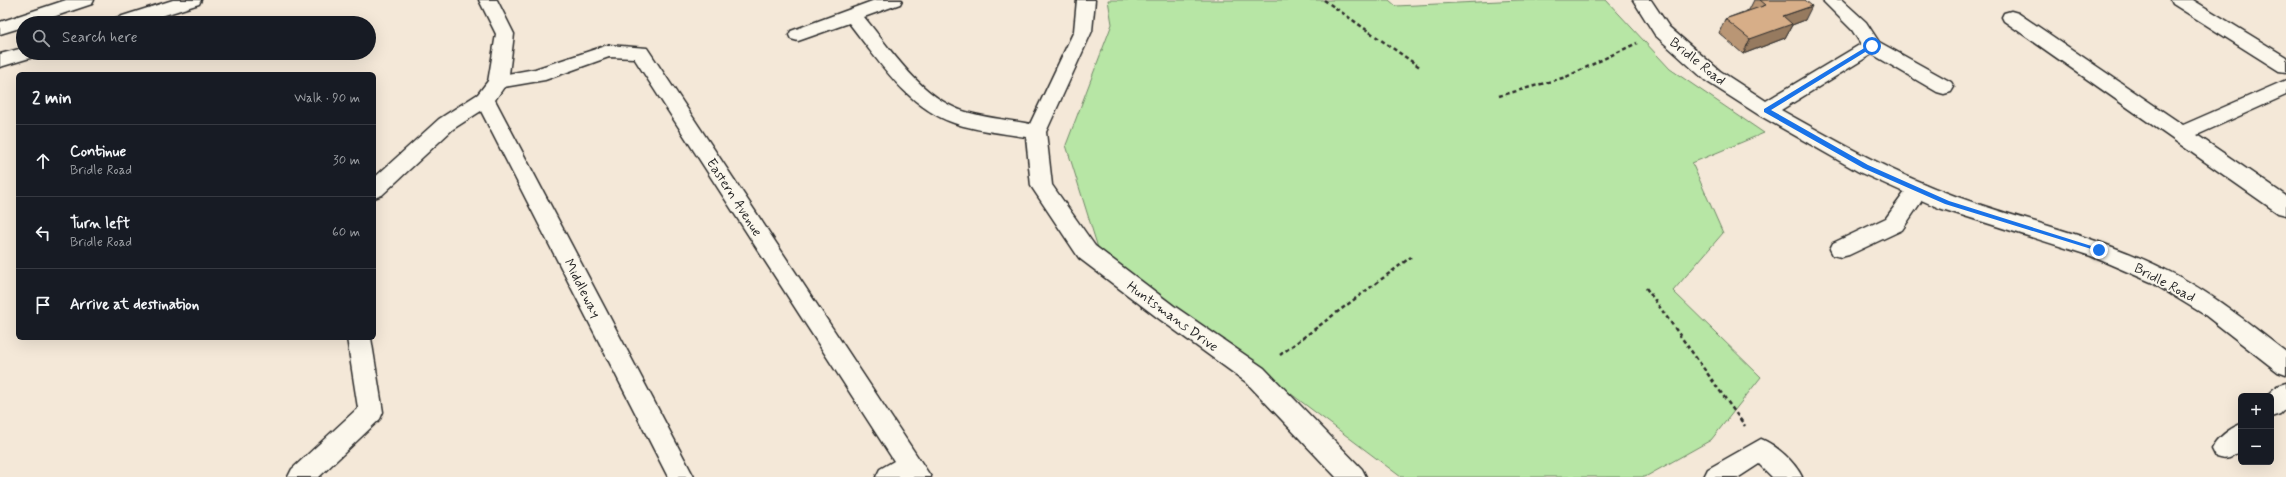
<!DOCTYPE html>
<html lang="en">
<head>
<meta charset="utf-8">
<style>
	body { margin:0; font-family:Mynerve,sans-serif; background:#242831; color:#f1f3f6 }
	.controls { position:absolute; right:12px; bottom:12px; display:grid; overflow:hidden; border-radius:6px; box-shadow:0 4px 16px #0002 }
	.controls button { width:36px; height:36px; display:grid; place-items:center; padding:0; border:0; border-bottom:1px solid #363941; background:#171b24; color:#f1f3f6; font:20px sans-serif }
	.stop { position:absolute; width:12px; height:12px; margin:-9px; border:3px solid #1a73e8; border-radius:50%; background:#fff }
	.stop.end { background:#1a73e8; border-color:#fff; box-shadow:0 1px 4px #0008 }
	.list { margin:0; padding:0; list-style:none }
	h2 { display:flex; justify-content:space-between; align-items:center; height:52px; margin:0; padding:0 16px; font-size:17px }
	h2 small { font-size:13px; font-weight:400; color:#9ea1a6 }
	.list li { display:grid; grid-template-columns:26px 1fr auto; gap:12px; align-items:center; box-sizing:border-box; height:72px; padding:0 16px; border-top:1px solid #363941 }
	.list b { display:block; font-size:15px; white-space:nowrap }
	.list p { margin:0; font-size:13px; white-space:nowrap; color:#9ea1a6 }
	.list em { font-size:13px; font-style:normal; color:#9ea1a6 }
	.icon { flex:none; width:22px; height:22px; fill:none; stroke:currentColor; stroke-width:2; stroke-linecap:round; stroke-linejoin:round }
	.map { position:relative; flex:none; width:2286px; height:477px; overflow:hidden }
	.search { position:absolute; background:#171b24; box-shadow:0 4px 16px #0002; left:16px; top:16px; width:360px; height:44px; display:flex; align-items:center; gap:10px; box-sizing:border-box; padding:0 14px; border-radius:22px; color:#9ea1a6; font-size:15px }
	.panel { position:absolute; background:#171b24; box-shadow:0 4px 16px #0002; left:16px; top:72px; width:360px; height:268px; border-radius:6px }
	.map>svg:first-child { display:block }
</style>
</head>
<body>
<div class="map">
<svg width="2286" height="477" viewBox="0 0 2286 477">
	<rect width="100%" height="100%" fill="#f4e8d8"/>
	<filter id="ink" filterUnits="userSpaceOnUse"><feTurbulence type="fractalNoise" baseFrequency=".025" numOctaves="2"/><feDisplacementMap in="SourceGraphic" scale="8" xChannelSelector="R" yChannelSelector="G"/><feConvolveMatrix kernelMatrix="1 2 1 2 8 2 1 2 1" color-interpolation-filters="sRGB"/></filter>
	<g filter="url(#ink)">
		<path fill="#b7e6a5" stroke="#718868" d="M 1108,0 L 1389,0 L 1396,6 L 1520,0 L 1606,0 L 1670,69 L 1764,133 L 1692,163 L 1723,233 L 1673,291 L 1761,377 L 1711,440 L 1645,477 L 1401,477 L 1098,248 L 1066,145 L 1112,24 Z"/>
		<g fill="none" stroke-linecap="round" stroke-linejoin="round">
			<g stroke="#2b2b2b" stroke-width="3">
				<g id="service">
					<path d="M 2011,11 L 2018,13 L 2183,125 L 2286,80 L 2286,95 L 2197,135 L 2286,196 L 2286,215 L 2278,213 L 2004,21 L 2002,17 L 2004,13 Z"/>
					<path d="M 608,45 L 647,48 L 931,477 L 876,477 L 880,469 L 894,461 L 634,58 L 609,57 L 545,80 L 504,87 L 495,100 L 694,477 L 668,477 L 481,111 L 453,129 L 382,195 L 374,198 L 374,178 L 439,119 L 478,94 L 491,77 L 535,69 Z"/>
					<path d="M 1918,182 L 1926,185 L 1929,190 L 1902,230 L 1849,255 L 1841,257 L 1833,255 L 1830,249 L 1833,243 L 1886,218 L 1910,185 Z"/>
					<path d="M 347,338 L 371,338 L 383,412 L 380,419 L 319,477 L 288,477 L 292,469 L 358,408 Z"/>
				</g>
			</g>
			<g stroke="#2b2b2b" stroke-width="3">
				<g id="minor">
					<path d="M 66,0 L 94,0 L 92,4 L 35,23 L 23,23 L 23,27 L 0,34 L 0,22 Z"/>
					<path d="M 479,0 L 497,0 L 514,34 L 508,82 L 505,87 L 498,89 L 491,87 L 488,82 L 496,34 Z"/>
					<path d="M 875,0 L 902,0 L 900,4 L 864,17 C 892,51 922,99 966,112 C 987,118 1009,120 1030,124 L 1074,31 L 1077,0 L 1095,0 L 1092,31 L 1046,132 L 1052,185 L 1095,246 L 1174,306 L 1264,368 L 1362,469 L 1366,477 L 1336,477 L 1246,382 L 1158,318 L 1079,258 L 1031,186 L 1026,137 C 1003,133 977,131 954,123 C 907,107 878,60 849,23 L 798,41 L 791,39 L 789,35 L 791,31 Z"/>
					<path d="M 1633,0 L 1651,0 L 1669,27 L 1720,71 L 1766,101 L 1861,44 L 1852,30 L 1822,0 L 1842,0 L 1866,22 L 1879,42 L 1951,82 L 1954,87 L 1951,92 L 1944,94 L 1937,92 L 1872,54 L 1781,110 C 1838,142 1894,174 1955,196 C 2025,222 2099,236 2166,270 C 2210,291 2248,323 2286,352 L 2286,375 L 2278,372 L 2205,315 L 2151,282 L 2091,256 L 1939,208 L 1859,172 L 1759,115 L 1706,81 L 1655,35 Z"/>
					<path d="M 2171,0 L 2193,0 L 2286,57 L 2286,72 L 2279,71 L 2173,4 Z"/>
					<path d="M 2286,383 L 2286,408 L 2280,414 L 2271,417 L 2271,396 L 2266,396 L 2277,386 Z"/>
					<path d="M 2241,424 L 2241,450 C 2232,458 2227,461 2216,457 L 2212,449 C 2218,437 2229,429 2241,424 Z"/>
					<path d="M 1761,439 C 1776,445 1795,462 1802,477 L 1772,477 L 1759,464 L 1739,477 L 1704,477 L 1708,469 Z"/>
				</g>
			</g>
			<g stroke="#2b2b2b" stroke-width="3">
				<g id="trunk">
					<path d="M 173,0 L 201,0 L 199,4 L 140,23 L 111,23 L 113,19 Z"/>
					<path d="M 23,48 L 23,53 L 36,53 L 33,57 L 0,67 L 0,54 Z"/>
				</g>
			</g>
			<g stroke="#2b2b2b" stroke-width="2.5" stroke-dasharray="4 3" stroke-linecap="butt">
				<path d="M 1324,0 L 1421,68"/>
				<path d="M 1499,96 L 1566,77 L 1637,43"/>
				<path d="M 1646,288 L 1745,426"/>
				<path d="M 1280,355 L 1411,257"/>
			</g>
			<use href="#service" fill="#fbf7ec" fill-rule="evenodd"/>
			<use href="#minor" fill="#fbf7ec" fill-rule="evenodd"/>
			<use href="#trunk" fill="#fbf7ec" fill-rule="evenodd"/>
		</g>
		<path fill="#b99675" stroke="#2b2b2b" d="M 1754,0 L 1805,0 L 1805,20 L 1792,25 L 1785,38 L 1743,54 L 1719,33 L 1725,19 L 1749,10 Z"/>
		<path fill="#967a5f" stroke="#2b2b2b" d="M 1812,6 L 1805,20 L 1792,25 L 1785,38 L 1743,54 L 1750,39 L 1783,16 Z"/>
		<path fill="#d7ae88" stroke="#2b2b2b" d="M 1760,0 L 1805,0 L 1812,6 L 1783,16 L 1792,24 L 1750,39 L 1725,19 L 1766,5 Z"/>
	</g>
	<path fill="#1a73e8" d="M 1871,44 L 1875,46 L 1771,110 L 1868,165 L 1949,201 L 2101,249 L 2101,252 L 1945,204 L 1863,168 L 1764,112 L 1764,109 Z"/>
	<g text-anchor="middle" stroke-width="3.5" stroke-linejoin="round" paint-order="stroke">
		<g font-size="14" fill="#2b2b2b" stroke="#fbf7ec">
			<text transform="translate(1698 61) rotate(39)" y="5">Bridle Road</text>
			<text transform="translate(735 197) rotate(57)" y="5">Eastern Avenue</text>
			<text transform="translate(2165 282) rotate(28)" y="5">Bridle Road</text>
			<text transform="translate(583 288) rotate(63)" y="5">Middleway</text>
			<text transform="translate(1173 316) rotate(36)" y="5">Huntsmans Drive</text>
		</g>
	</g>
</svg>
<div class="controls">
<button>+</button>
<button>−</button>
</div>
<div class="stop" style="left:1872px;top:46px"></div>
<div class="stop end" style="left:2099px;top:250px"></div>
<div class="search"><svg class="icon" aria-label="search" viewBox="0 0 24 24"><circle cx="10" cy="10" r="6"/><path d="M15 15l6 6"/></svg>Search here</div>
<section class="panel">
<h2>2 min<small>Walk · 90 m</small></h2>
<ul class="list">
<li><svg class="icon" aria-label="ahead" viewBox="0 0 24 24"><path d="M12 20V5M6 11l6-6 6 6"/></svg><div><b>Continue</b><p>Bridle Road</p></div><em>30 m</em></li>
<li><svg class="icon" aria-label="left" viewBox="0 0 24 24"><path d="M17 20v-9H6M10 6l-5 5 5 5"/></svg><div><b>Turn left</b><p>Bridle Road</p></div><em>60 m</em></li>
<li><svg class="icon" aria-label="arrive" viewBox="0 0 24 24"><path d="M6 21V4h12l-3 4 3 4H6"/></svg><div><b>Arrive at destination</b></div></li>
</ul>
</section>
</div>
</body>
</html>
